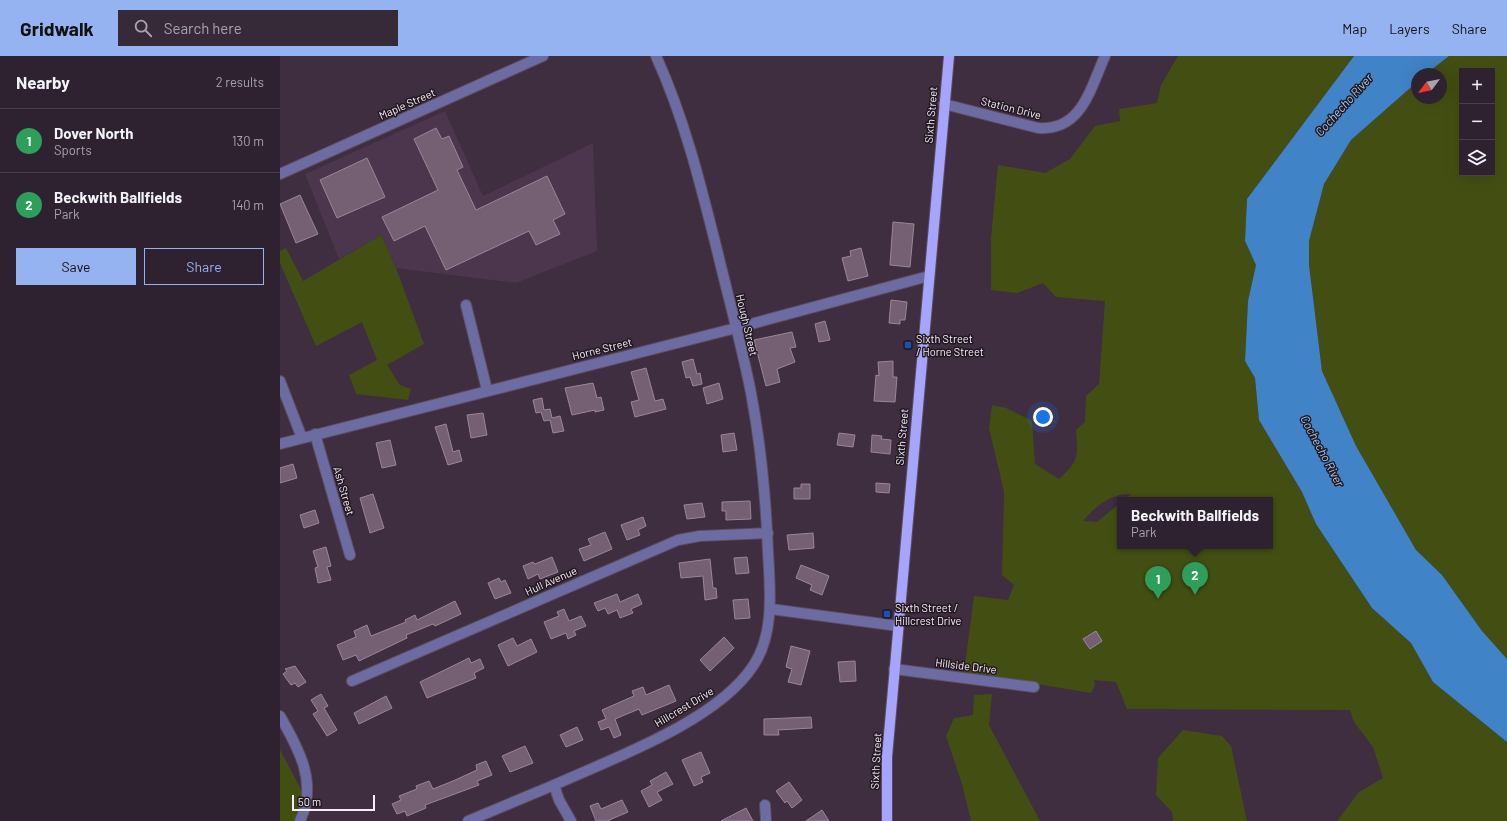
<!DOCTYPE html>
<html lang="en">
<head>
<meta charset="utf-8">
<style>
	body { margin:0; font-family:Barlow,sans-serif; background:#372a38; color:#f1f3f6 }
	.controls { position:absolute; right:12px; top:12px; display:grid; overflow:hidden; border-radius:0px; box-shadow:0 4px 16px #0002 }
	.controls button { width:36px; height:36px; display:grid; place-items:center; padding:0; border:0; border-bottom:1px solid #4a3f4c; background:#2f2230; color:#f1f3f6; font:20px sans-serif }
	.compass { position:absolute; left:1131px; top:12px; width:36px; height:36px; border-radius:50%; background:#2f2230; box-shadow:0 4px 16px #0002; rotate:238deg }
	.scale { position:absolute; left:12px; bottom:10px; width:83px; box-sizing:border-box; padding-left:4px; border:2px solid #f8ecf8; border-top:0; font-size:11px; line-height:14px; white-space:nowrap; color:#f8ecf8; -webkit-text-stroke:3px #211921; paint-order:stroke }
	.you { position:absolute; left:763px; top:361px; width:14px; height:14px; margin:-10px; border:3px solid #fff; border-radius:50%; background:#1a73e8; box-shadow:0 0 0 6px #1a73e833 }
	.badge { display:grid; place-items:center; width:26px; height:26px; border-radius:50%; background:#95b2f1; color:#fff; font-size:13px; font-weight:700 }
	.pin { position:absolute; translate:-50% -33px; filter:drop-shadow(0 1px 2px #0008) }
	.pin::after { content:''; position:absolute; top:21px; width:14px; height:12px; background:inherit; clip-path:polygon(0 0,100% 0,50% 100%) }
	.popup { position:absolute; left:837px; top:441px; width:156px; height:52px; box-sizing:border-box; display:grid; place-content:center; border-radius:0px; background:#2f2230; filter:drop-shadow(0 1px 3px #0005); font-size:13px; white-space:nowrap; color:#a7a4ab }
	.popup b { font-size:15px; color:#f1f3f6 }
	.popup::after { content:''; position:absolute; left:50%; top:100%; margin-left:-8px; border:8px solid transparent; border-top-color:#2f2230 }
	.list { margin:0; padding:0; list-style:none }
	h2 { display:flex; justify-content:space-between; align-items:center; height:52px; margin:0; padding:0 16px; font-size:17px }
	h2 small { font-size:13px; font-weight:400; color:#a7a4ab }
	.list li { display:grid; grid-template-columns:26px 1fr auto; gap:12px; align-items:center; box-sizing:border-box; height:64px; padding:0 16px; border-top:1px solid #4a3f4c }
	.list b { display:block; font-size:15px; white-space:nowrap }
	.list p { margin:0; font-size:13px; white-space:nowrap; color:#a7a4ab }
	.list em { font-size:13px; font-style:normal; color:#a7a4ab }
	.actions { display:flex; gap:8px; padding:12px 16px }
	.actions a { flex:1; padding:9px 0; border:1px solid #95b2f1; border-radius:0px; text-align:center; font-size:14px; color:#95b2f1 }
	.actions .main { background:#95b2f1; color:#111 }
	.icon { flex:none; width:22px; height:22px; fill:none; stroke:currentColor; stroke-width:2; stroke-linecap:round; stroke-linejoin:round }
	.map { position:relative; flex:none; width:1227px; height:765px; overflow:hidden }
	header { display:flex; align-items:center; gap:24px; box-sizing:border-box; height:56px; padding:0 20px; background:#95b2f1; color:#111 }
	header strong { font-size:19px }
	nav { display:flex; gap:22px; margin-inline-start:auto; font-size:14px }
	.search { width:280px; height:36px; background:#372a38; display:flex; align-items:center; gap:10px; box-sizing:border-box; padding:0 14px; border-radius:0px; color:#a7a4ab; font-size:15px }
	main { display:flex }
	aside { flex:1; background:#2f2230 }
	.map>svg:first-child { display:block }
</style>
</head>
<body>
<header>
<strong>Gridwalk</strong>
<div class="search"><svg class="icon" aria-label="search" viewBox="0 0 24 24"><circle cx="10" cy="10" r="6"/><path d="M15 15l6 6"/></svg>Search here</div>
<nav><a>Map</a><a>Layers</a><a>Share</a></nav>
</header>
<main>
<aside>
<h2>Nearby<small>2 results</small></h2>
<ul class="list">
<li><span class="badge" style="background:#2e9e5b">1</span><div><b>Dover North</b><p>Sports</p></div><em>130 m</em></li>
<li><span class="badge" style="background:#2e9e5b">2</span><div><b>Beckwith Ballfields</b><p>Park</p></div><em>140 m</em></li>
</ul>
<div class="actions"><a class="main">Save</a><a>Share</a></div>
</aside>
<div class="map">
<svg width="1227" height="765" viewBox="0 0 1227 765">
	<rect width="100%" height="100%" fill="#3f2d40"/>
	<path fill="#4c364d" d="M 165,55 L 203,140 L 313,87 L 317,195 L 236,227 L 116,212 L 101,179 L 59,203 L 25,118 Z"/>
	<g fill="#434f12" fill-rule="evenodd">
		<path d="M 898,0 L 1074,0 L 967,143 L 965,185 L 976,209 L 968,245 L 965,305 L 975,322 L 979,364 L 1022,436 L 1036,468 L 1092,552 L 1131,587 L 1153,626 L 1227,686 L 1227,765 L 1057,765 L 1079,736 L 1103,722 L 1093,691 L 1074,666 L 1070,654 L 847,653 L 836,626 L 814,624 L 815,629 L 811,637 L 684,616 L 694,540 L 728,544 L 734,529 L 722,519 L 724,436 L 709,372 L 712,349 L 726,352 L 752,365 L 755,408 L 779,423 C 799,405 798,400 796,374 L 805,366 L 806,340 L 819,328 L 825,245 L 776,241 L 763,227 L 737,237 L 711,234 L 711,182 L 718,109 L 765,117 L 790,103 L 815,70 L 840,65 L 839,53 L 877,47 L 881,29 ZM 851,438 L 844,444 L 990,444 L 990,490 L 840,490 L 840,447 L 817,466 L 803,465 C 816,450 831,437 851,438 Z"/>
		<path d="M 1169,0 L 1227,0 L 1227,603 L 1202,575 L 1162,519 L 1136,494 L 1076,390 L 1042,315 L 1029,209 L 1029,185 L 1044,128 L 1071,84 L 1137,26 L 1137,42 L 1161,42 L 1161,18 L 1146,18 ZM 1182,15 L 1212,15 L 1212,117 L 1182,117 Z"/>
		<path d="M 101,179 L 116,212 L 144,288 L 107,309 L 120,329 L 131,333 L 128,344 L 76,338 L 69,319 L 97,304 L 82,266 L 36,290 L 0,207 L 0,195 L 6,192 L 23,225 Z"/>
		<path d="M 712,638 L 709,669 L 760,765 L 691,765 L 682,728 L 666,680 L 674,662 L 693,659 L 694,639 Z"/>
		<path d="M 903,674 L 942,680 L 951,690 L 967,765 L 893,765 L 892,756 L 876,739 L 878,702 Z"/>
		<path d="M 0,694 L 22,735 L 17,765 L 0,765 Z"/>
	</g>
	<path fill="#4183c7" d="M 1074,0 L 1169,0 L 1146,18 L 1137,18 L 1137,26 L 1071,84 L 1044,128 L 1029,185 L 1029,209 L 1042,315 L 1076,390 L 1136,494 L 1162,519 L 1202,575 L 1227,603 L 1227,686 L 1153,626 L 1131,587 L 1092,552 L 1036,468 L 1022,436 L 979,364 L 975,322 L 965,305 L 968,245 L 976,209 L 965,185 L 967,143 Z"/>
	<g fill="#755f72" stroke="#9c859a">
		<path d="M 156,72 L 162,83 L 169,80 L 183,111 L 177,114 L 196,154 L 267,120 L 285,158 L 273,164 L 280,178 L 256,189 L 249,175 L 166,214 L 145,170 L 114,185 L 102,161 L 158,134 L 134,83 Z"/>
		<path d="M 87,102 L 105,141 L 57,162 L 40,124 Z"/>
		<path d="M 20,139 L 38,178 L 16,187 L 0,148 Z"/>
		<path d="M 613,166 L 634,168 L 630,211 L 610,209 Z"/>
		<path d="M 581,192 L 588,220 L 568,225 L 562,202 L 571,200 L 570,195 Z"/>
		<path d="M 611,244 L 627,246 L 625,264 L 620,264 L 620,268 L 609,267 Z"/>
		<path d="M 545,265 L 550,284 L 539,286 L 535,268 Z"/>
		<path d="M 512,276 L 516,291 L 510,292 L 515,306 L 497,313 L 500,326 L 486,330 L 474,284 Z"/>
		<path d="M 413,303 L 417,318 L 420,317 L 422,328 L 413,330 L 410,321 L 406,322 L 402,306 Z"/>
		<path d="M 613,305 L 613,321 L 617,321 L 615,346 L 594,345 L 596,319 L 599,320 L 598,306 Z"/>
		<path d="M 366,312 L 375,345 L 383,343 L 386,353 L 355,361 L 351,346 L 359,344 L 351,316 Z"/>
		<path d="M 313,327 L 317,342 L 321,341 L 324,354 L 315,356 L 315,354 L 292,359 L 285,332 Z"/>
		<path d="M 439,327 L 443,343 L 427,348 L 423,332 Z"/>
		<path d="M 262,342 L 264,354 L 270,353 L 272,362 L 280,360 L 284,375 L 273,377 L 270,364 L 264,365 L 261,356 L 256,357 L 253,344 Z"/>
		<path d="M 203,357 L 207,379 L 191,382 L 187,359 Z"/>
		<path d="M 166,368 L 173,396 L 179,394 L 182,405 L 168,409 L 155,371 Z"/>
		<path d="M 454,377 L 457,394 L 443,396 L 441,379 Z"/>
		<path d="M 559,377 L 575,379 L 573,391 L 557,389 Z"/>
		<path d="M 592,379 L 602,380 L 601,383 L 611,384 L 610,398 L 591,396 Z"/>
		<path d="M 110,384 L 116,409 L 102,412 L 96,387 Z"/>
		<path d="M 13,408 L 17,422 L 0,427 L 0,412 Z"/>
		<path d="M 596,427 L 610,428 L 609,437 L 596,436 Z"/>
		<path d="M 521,428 L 530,428 L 530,443 L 514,443 L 514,432 L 521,432 Z"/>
		<path d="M 93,438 L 104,472 L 90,477 L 80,442 Z"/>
		<path d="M 470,445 L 471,463 L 446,464 L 446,455 L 442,455 L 442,446 Z"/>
		<path d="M 422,447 L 425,461 L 407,463 L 404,449 Z"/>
		<path d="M 35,454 L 39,467 L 24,472 L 20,459 Z"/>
		<path d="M 363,461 L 366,470 L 358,474 L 360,479 L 347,484 L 341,469 Z"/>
		<path d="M 325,476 L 332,493 L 304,505 L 299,493 L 311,489 L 308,483 Z"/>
		<path d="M 533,477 L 534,492 L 509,494 L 507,479 Z"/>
		<path d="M 46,491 L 51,510 L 47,511 L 51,524 L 38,527 L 35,512 L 38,511 L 33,495 Z"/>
		<path d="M 272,501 L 278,516 L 260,523 L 258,518 L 248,523 L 243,510 L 253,506 L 255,508 Z"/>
		<path d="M 467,501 L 469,517 L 456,518 L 454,502 Z"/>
		<path d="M 430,503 L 433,532 L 436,532 L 437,542 L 425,544 L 423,520 L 401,522 L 399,507 Z"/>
		<path d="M 521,509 L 549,520 L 542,539 L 530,534 L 532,529 L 516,522 Z"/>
		<path d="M 219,522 L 221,526 L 225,524 L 231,537 L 215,543 L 208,527 Z"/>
		<path d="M 337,538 L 340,546 L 358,538 L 362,548 L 351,553 L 353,557 L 340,562 L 337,554 L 328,558 L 325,552 L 318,555 L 314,547 Z"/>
		<path d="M 468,543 L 470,562 L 455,563 L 453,544 Z"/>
		<path d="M 175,545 L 181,558 L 155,570 L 153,568 L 126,579 L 127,582 L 79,605 L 76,599 L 63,604 L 57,589 L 76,581 L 74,575 L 87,569 L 91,580 L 126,566 L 125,564 L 135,559 L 137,564 Z"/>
		<path d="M 284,553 L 289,565 L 301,560 L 306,570 L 294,575 L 296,579 L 288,583 L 286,577 L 271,583 L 264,566 L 279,560 L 277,556 Z"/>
		<path d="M 816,575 L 822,585 L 810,593 L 803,583 Z"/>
		<path d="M 444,581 L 454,592 L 430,615 L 420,604 Z"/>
		<path d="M 233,582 L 237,590 L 251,583 L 257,596 L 228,610 L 218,589 Z"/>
		<path d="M 511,590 L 530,595 L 521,629 L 508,626 L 512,613 L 506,611 Z"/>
		<path d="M 189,602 L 191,607 L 200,603 L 204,612 L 194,617 L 196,622 L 147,642 L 140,626 Z"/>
		<path d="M 575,605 L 576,625 L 560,626 L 558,606 Z"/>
		<path d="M 15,610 L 26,626 L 18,631 L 15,627 L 11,629 L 3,618 L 7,615 L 5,613 Z"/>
		<path d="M 389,629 L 396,645 L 362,659 L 359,653 L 335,663 L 341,679 L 334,682 L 329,671 L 321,674 L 318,666 L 326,663 L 322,654 L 354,640 L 352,635 L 363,631 L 366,639 Z"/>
		<path d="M 41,638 L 48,650 L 44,652 L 57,674 L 47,680 L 33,658 L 38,655 L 31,644 Z"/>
		<path d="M 106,640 L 112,652 L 79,668 L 74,657 Z"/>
		<path d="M 531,661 L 532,672 L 498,674 L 499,679 L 484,679 L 484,663 Z"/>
		<path d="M 297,671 L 303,684 L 286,691 L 280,679 Z"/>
		<path d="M 245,690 L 253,707 L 230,716 L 222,700 Z"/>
		<path d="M 421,696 L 430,717 L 421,721 L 423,726 L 414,730 L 402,704 Z"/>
		<path d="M 206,705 L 212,719 L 197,725 L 199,729 L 145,749 L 146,752 L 127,760 L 125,755 L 117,758 L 112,748 L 121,744 L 119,740 L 137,733 L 136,730 L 149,725 L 153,733 L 173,725 L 197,714 L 196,709 Z"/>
		<path d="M 386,716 L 393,728 L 377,736 L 382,744 L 369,751 L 361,735 L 372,729 L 370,725 Z"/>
		<path d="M 509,726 L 522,744 L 512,752 L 507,745 L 505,747 L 496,735 Z"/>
		<path d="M 342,744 L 348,756 L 327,765 L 316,765 L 310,750 L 318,747 L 321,753 Z"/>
		<path d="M 466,752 L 473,765 L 441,765 Z"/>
		<path d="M 542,754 L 549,765 L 526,765 Z"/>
	</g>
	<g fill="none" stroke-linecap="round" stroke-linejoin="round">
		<g stroke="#5d4c5d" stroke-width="12">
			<g id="minor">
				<path d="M 664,48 L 758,72 C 802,75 810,33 825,0"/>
				<path d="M 0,118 L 263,0"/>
				<path d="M 186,249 L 207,334"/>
				<path d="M 0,325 L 22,382"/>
				<path d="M 35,378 L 70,499"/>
				<path d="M 0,388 L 456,272 L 649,220"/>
				<path d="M 491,553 L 618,570"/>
				<path d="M 614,613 L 754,631"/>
				<path d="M 72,625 L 398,484 L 420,480 L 488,477"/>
				<path d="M 0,660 C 19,693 38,727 20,765"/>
				<path d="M 274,729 C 334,702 437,665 473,610 C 495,578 490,533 488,496 C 486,443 481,390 471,337 C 462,291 449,244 438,198 C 421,130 405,64 376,0"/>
				<path d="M 485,749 L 486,765"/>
				<path d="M 188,765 L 274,729 L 279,744 L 291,765"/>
			</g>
		</g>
		<g stroke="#5d4c5d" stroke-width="12">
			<path id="major" d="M 607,765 L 607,701 L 669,0"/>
		</g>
		<use href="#minor" stroke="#6c6ca2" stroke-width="10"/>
		<use href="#major" stroke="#a6a4fd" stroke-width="10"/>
	</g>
	<g fill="#1a4fb4" stroke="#211921" stroke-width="1.5">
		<rect x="624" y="285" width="8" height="8" rx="2"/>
		<rect x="603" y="554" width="8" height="8" rx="2"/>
	</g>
	<g text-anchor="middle" stroke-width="3" stroke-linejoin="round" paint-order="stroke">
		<g font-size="11" fill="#f8ecf8" stroke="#211921">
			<text transform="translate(127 48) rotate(-24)" y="4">Maple Street</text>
			<text transform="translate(731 52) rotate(14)" y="4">Station Drive</text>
			<text transform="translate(651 59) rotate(-85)" y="4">Sixth Street</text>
			<text transform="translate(467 269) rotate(77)" y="4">Hough Street</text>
			<text transform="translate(322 293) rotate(-14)" y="4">Horne Street</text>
			<text transform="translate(622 381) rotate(-85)" y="4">Sixth Street</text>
			<text transform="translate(64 435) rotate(74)" y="4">Ash Street</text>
			<text transform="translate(271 525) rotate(-24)" y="4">Hull Avenue</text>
			<text transform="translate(686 610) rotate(7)" y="4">Hillside Drive</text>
			<text transform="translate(404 651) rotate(-31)" y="4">Hillcrest Drive</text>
			<text transform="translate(596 705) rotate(-87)" y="4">Sixth Street</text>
		</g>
		<g font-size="11" fill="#f8ecf8" stroke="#211921" text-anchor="start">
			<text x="636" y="287">Sixth Street<tspan x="636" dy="13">/ Horne Street</tspan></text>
			<text x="615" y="556">Sixth Street /<tspan x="615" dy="13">Hillcrest Drive</tspan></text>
		</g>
		<g font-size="12" font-style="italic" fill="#a8c9ed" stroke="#211921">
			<text transform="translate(1064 49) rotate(-48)" y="4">Cochecho River</text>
			<text transform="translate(1042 395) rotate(62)" y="4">Cochecho River</text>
		</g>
	</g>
</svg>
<div class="controls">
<button>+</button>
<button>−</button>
<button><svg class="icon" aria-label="layers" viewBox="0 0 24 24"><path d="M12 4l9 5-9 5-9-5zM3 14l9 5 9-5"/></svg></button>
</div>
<svg class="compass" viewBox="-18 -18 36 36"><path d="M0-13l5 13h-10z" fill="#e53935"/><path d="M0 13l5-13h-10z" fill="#a7a4ab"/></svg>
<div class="scale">50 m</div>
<div class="you"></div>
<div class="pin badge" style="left:878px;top:543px;background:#2e9e5b">1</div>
<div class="pin badge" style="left:915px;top:539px;background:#2e9e5b">2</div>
<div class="popup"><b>Beckwith Ballfields</b>Park</div>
</div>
</main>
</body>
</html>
